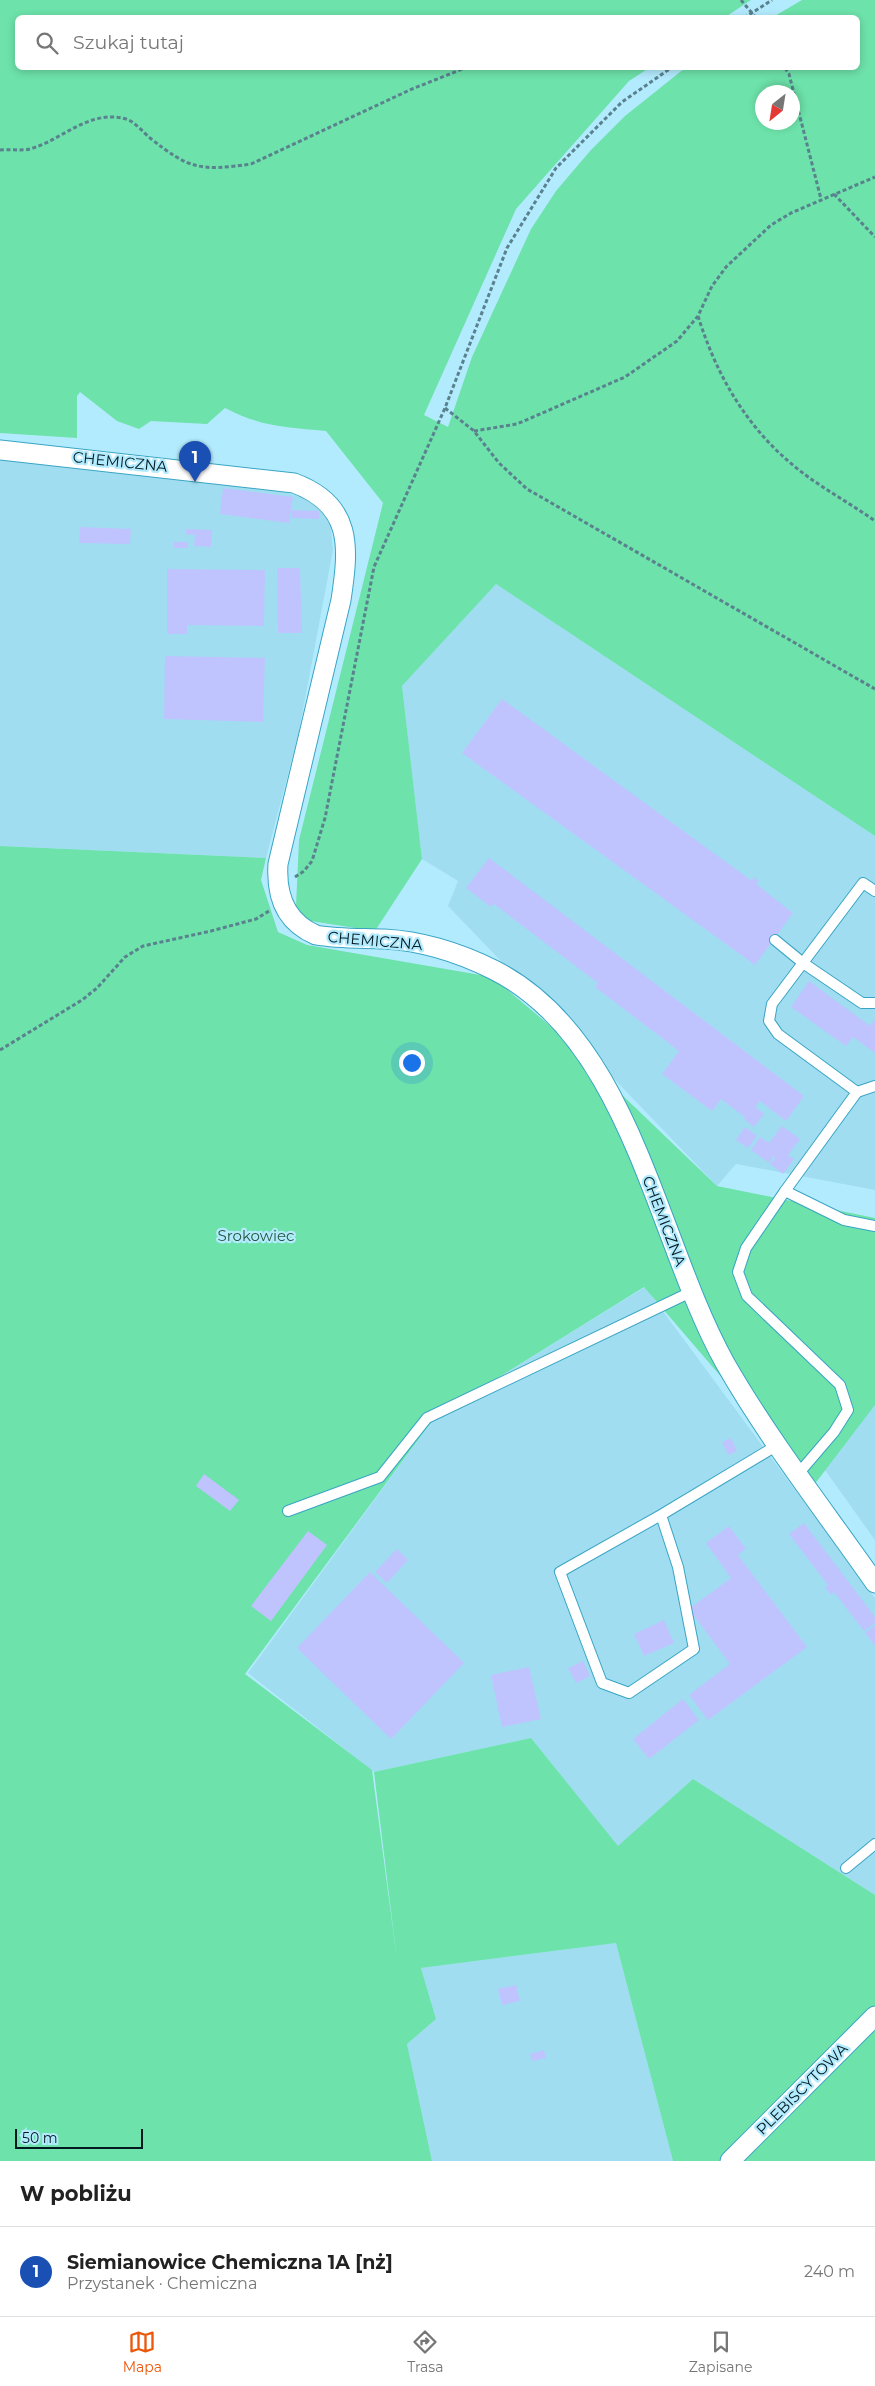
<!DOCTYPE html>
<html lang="pl">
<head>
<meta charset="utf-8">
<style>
	body { margin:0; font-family:Montserrat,sans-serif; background:#f6f6f6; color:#222 }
	.compass { position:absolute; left:755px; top:85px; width:45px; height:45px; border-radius:50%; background:#fff; box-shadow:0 2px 8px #0003; rotate:210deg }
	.scale { position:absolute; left:15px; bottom:12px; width:128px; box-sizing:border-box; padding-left:5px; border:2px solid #031920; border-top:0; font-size:14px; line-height:18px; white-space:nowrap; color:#031920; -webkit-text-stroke:4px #b3ebfe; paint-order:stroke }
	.you { position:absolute; left:411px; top:1062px; width:18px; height:18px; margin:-12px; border:4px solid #fff; border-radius:50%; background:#1a73e8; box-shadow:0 0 0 8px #1a73e833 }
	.badge { display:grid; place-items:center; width:32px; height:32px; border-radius:50%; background:#ea580c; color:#fff; font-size:16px; font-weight:700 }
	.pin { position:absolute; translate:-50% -41px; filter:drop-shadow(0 1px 2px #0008) }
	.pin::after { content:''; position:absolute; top:26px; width:18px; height:15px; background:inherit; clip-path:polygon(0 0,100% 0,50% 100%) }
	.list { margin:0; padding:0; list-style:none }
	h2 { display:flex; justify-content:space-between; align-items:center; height:65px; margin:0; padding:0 20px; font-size:21px }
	h2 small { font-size:16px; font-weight:400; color:#767676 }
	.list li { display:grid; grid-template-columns:32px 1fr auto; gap:15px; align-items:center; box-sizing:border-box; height:90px; padding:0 20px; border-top:1px solid #e0e0e0 }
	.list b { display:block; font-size:19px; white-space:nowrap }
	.list p { margin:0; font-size:16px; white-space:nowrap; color:#767676 }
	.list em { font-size:16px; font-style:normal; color:#767676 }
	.icon { flex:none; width:28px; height:28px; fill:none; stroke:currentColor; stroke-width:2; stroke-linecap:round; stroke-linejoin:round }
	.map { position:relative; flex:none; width:875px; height:2161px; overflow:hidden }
	.search { position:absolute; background:#fff; box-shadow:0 2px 8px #0003; left:15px; right:15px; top:15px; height:55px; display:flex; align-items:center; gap:12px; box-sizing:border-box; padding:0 18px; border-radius:8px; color:#767676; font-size:19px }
	.sheet { height:155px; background:#fff }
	nav { display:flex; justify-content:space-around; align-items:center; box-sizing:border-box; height:70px; border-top:1px solid #e0e0e0; background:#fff; font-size:14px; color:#767676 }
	nav a { display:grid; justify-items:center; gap:2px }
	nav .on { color:#ea580c }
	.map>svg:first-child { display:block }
</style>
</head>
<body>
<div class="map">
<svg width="875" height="2161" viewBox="0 0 875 2161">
	<rect width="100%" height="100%" fill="#b3ebfe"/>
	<g fill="#a0ddf1">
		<path d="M 0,459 L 256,485 L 306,498 L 329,513 L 333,550 L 298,736 L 266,858 L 0,846 Z"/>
		<path d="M 496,584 L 875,836 L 875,1190 L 736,1164 L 717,1186 L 448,906 L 458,881 L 422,859 L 402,686 Z"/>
		<path d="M 645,1287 L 875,1598 L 875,1895 L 693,1779 L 618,1847 L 531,1738 L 374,1772 L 248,1673 L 435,1417 Z"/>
		<path d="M 875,1405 L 875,1540 L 825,1470 Z"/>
		<path d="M 616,1943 L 673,2161 L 432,2161 L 407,2044 L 436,2019 L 421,1968 Z"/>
	</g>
	<g fill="#6de2aa" fill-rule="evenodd">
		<path d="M 0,0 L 751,0 L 724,18 L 18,18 L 18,68 L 649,68 L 629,81 L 516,209 L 424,415 L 448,427 L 472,357 L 531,229 L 556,191 L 590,151 L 625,116 L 685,68 L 858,68 L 858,18 L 773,17 L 802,0 L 875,0 L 875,836 L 496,584 L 402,686 L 422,859 L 375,931 L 304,920 L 296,906 L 299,840 L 383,503 L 326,431 C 286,427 261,427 225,408 L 207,424 L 151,421 L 139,429 L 117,421 L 80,392 L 77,396 L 77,438 L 0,433 ZM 762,92 L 792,92 L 792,122 L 762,122 Z"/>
		<path d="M 0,846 L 266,858 L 261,880 L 278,932 L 307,945 L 492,977 L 548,1024 L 717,1186 L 875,1218 L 875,1405 L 814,1485 L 644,1287 L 435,1417 L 245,1674 L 372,1770 L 397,1960 L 374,1772 L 531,1738 L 618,1846 L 693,1779 L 875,1895 L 875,2161 L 673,2161 L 616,1943 L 421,1968 L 436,2019 L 407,2044 L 432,2161 L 0,2161 Z"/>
	</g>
	<g fill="#bfc4fe">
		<path d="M 223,488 L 293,497 L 289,523 L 220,514 Z"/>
		<path d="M 291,510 L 319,511 L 319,519 L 291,518 Z"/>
		<path d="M 80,527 L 131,529 L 130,544 L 79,543 Z"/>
		<path d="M 186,529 L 212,530 L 211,547 L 194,546 L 195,535 L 186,534 Z"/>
		<rect x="174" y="542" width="14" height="6"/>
		<path d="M 277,568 L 300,568 L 302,633 L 278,633 Z"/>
		<path d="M 167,569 L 265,570 L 264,626 L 187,625 L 187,634 L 167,634 Z"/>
		<path d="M 165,656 L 265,658 L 263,722 L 164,719 Z"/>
		<path d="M 502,699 L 752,881 L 754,877 L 759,881 L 756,884 L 793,913 L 755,965 L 462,753 Z"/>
		<path d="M 489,858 L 804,1096 L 786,1121 L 760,1101 L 755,1107 L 764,1114 L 754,1127 L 744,1119 L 746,1118 L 721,1099 L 712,1111 L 662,1074 L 679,1051 L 595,987 L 598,983 L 494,904 L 491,907 L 466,888 Z"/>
		<path d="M 809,981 L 870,1026 L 875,1019 L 875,1053 L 853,1037 L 846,1046 L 791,1007 Z"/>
		<path d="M 782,1126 L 800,1139 L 788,1155 L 794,1159 L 783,1174 L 770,1164 L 775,1158 L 773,1156 L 769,1163 L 751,1150 L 760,1137 L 769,1143 Z"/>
		<path d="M 745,1127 L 757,1136 L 748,1148 L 736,1140 Z"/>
		<path d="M 731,1438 L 737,1451 L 728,1455 L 722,1442 Z"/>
		<path d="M 204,1474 L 239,1500 L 230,1511 L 196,1486 Z"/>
		<path d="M 804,1523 L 875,1617 L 875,1623 L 864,1631 L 834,1592 L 831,1595 L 825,1587 L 828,1585 L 789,1534 Z"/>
		<path d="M 729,1526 L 746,1549 L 738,1555 L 807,1647 L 708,1720 L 689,1695 L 730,1664 L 689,1609 L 731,1578 L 706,1543 Z"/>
		<path d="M 308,1531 L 327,1545 L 271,1621 L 251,1606 Z"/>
		<path d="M 397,1549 L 408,1560 L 387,1583 L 375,1572 Z"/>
		<path d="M 370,1572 L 464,1663 L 391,1739 L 297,1648 Z"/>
		<path d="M 664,1620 L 674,1643 L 644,1656 L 634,1634 Z"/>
		<path d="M 875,1625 L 875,1645 L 865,1633 Z"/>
		<path d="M 583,1661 L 590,1676 L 576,1683 L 568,1668 Z"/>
		<path d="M 529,1667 L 541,1719 L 502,1727 L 491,1675 Z"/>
		<path d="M 683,1699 L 699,1720 L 649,1759 L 633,1739 Z"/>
		<path d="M 516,1985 L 520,2001 L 502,2005 L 498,1989 Z"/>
		<path d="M 544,2050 L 546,2058 L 532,2061 L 530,2054 Z"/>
	</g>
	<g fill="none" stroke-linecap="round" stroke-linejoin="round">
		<g stroke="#39a5c3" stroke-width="12">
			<g id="lane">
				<path d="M 775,940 L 803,963 L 862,1003 L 875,1003"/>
				<path d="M 857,1092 L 875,1086"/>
				<path d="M 785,1191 L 857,1092 L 778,1034 L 769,1021 L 772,1004 L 863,883 L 875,891"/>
				<path d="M 798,1474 L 834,1432 L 848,1410 L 840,1385 L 747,1296 L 738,1272 L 746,1248 L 785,1191 L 844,1220 L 875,1226"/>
				<path d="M 288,1511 L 380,1477 L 427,1418 L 691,1292"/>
				<path d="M 661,1515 L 678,1567 L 694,1649 L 629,1693 L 602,1683 L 560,1572 L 661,1515 L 776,1446"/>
				<path d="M 846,1868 L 875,1844"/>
			</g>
		</g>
		<g stroke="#39a5c3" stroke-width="21">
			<g id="street">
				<path d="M 0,450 L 294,483 C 353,505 349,547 341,600 L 278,864 C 276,895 285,922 316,935 C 339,939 361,938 384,939 C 423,941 460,953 494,970 C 631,1039 656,1239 725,1363 C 769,1440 824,1510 875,1583"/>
				<path d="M 730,2161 L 875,2016"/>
			</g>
		</g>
		<g stroke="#5a818e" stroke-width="3" stroke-dasharray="4 2.5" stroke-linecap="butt">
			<path d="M 741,0 L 756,18"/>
			<path d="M 744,18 L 772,0"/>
			<path d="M 785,68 L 789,74 L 821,199"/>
			<path d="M 0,150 C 9,149 22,151 30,149 C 64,139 89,109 126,119 C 134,121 144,133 150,138 C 190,170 201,171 251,164 L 412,89 L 465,68"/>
			<path d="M 834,194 L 875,237"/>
			<path d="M 698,316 C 717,377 748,430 799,470 C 823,489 850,503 875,521"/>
			<path d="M 445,408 L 474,431 L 499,463 L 527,489 L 875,689"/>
			<path d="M 474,431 L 517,424 L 625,377 L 677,341 L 698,316 L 712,286 L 726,267 L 771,225 L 791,213 L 875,177"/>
			<path d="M 295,877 L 304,871 L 312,861 L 325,818 L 374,567 L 445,408 L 507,248 L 556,168 L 622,102 L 671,68"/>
			<path d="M 0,1050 L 82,1000 L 97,988 L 125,957 L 143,946 L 211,931 L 256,919 L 269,911"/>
		</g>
		<use href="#lane" stroke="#fff" stroke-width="10"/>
		<use href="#street" stroke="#fff" stroke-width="19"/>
	</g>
	<g text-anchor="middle" stroke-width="4.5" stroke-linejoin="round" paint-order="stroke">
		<g font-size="15" fill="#031920" stroke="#b3ebfe">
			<text transform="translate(120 462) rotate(6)" y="5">CHEMICZNA</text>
			<text transform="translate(375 941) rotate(5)" y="5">CHEMICZNA</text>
			<text transform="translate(664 1221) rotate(69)" y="5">CHEMICZNA</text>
			<text transform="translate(802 2089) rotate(-45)" y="5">PLEBISCYTOWA</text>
		</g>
		<g font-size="15" fill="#25553e" stroke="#b3ebfe">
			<text x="256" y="1241">Srokowiec</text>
		</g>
	</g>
</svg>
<svg class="compass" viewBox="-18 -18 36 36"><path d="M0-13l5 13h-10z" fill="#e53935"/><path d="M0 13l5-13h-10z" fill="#767676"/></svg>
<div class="scale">50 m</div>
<div class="you"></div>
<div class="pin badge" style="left:195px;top:482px;background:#1a4fb4">1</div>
<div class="search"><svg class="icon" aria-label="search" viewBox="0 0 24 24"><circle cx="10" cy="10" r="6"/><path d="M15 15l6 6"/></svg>Szukaj tutaj</div>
</div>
<section class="sheet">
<h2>W pobliżu<small></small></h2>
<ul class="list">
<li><span class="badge" style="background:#1a4fb4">1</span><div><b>Siemianowice Chemiczna 1A [nż]</b><p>Przystanek · Chemiczna</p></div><em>240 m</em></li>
</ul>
</section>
<nav>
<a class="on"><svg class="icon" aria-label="map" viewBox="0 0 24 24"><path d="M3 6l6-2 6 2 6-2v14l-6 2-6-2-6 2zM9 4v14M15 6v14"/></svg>Mapa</a>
<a><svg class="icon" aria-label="directions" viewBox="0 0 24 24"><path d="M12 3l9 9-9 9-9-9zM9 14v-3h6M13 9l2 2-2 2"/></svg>Trasa</a>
<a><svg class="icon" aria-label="saved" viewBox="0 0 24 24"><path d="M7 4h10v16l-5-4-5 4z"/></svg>Zapisane</a>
</nav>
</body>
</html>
